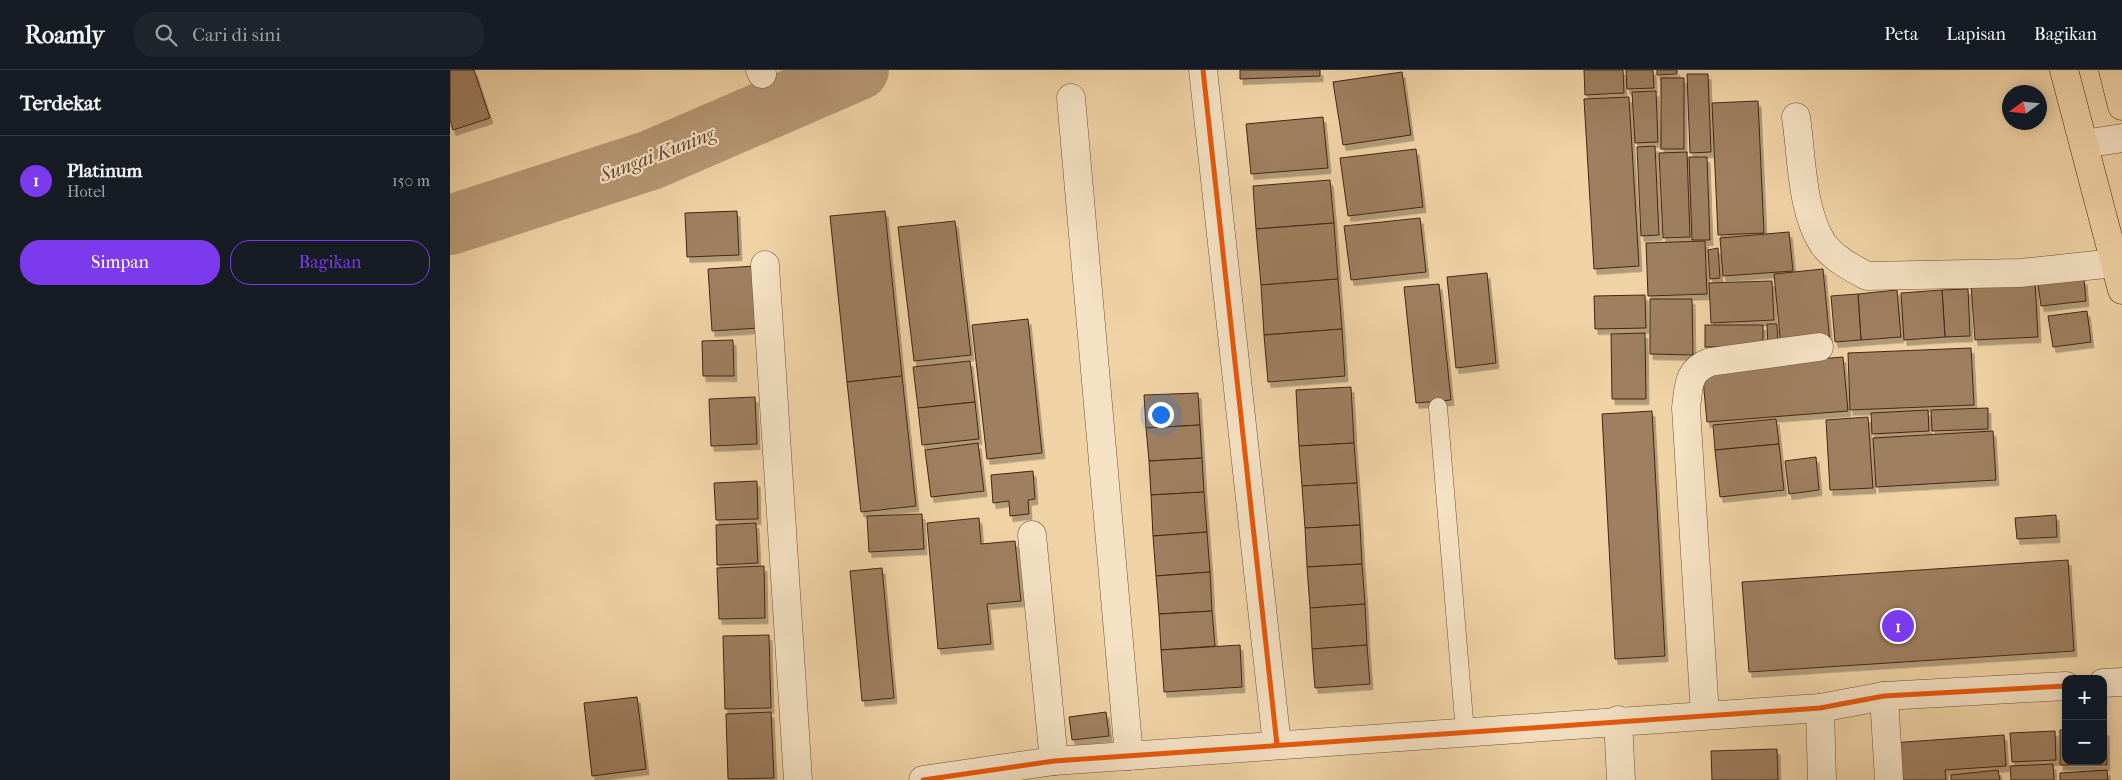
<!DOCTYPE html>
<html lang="id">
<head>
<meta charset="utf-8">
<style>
	body { margin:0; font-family:"IM FELL French Canon",serif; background:#20242c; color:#f1f3f6 }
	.controls { position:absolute; right:15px; bottom:15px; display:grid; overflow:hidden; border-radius:10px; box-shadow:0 2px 12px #0003 }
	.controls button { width:45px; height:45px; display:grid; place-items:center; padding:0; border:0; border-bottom:1px solid #363941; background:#171b24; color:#f1f3f6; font:25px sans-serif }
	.compass { position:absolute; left:1552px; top:15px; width:45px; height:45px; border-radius:50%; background:#171b24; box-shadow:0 2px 12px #0003; rotate:255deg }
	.you { position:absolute; left:710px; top:344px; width:18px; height:18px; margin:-12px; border:4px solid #fff; border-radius:50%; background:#1a73e8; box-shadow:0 0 0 8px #1a73e833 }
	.badge { display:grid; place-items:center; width:32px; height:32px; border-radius:50%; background:#7c3aed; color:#fff; font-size:16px; font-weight:700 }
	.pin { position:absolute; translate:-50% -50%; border:2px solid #fff; box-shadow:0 1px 5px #0006 }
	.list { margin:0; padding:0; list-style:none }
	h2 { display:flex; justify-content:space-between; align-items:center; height:65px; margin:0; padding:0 20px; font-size:21px }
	h2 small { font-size:16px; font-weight:400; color:#9ea1a6 }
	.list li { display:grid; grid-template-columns:32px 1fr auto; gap:15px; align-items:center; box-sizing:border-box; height:90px; padding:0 20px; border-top:1px solid #363941 }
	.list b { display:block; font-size:19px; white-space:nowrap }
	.list p { margin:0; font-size:16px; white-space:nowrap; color:#9ea1a6 }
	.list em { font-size:16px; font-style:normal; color:#9ea1a6 }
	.actions { display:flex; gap:10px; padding:15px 20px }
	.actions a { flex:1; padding:11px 0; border:1px solid #7c3aed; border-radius:20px; text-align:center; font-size:18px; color:#7c3aed }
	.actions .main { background:#7c3aed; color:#fff }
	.icon { flex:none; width:28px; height:28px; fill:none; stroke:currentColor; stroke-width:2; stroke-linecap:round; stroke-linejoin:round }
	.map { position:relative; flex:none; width:1672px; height:710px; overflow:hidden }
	header { display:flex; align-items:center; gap:30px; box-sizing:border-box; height:70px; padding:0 25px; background:#171b24; border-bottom:1px solid #363941 }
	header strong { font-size:24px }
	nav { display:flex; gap:28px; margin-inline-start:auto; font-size:18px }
	.search { width:350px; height:45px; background:#20242c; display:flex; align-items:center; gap:12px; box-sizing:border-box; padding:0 18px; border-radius:20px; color:#9ea1a6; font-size:19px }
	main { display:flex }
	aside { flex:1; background:#171b24 }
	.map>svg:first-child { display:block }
</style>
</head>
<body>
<header>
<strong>Roamly</strong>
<div class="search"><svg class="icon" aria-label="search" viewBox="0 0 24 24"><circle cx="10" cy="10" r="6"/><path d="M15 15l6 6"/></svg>Cari di sini</div>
<nav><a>Peta</a><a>Lapisan</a><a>Bagikan</a></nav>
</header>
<main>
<aside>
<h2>Terdekat<small></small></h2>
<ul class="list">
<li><span class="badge">1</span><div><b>Platinum</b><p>Hotel</p></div><em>150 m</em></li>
</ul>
<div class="actions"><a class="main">Simpan</a><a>Bagikan</a></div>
</aside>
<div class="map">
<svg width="1672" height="710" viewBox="0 0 1672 710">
	<defs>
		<filter id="shadow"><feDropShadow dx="3" dy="5.5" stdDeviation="0" flood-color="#0004"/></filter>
	</defs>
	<rect width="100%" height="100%" fill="#f0d3a5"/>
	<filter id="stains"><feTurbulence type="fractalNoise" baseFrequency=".004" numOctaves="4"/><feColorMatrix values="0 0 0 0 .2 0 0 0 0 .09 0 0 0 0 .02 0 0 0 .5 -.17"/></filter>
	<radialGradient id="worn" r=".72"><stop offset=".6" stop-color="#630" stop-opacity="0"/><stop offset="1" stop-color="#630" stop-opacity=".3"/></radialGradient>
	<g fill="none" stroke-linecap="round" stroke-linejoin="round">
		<path stroke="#b69874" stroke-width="60" d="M 0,155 L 201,90 L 409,0"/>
	</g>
	<g fill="#9e7f5f" stroke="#452414" filter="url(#shadow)">
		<path d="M 0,0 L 24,0 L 40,48 L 3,60 L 0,50 Z"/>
		<path d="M 790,0 L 870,0 L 870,6 L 790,9 Z"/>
		<path d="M 1134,0 L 1173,0 L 1174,23 L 1135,25 Z"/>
		<path d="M 1176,0 L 1203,0 L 1204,18 L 1177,19 Z"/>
		<path d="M 1207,0 L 1227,0 L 1227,4 L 1207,5 Z"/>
		<path d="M 952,2 L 961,65 L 893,75 L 883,12 Z"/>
		<path d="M 1237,4 L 1258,4 L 1261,82 L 1240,83 Z"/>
		<rect x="1211" y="8" width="23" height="71"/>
		<path d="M 1206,21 L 1208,72 L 1185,73 L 1182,22 Z"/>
		<path d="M 1179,27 L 1189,196 L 1144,199 L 1134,29 Z"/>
		<path d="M 1308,31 L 1314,163 L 1268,165 L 1262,33 Z"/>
		<path d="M 873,47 L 878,98 L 801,104 L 796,54 Z"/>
		<path d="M 1205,76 L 1209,165 L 1191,166 L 1187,77 Z"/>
		<path d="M 966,79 L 973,137 L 898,146 L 890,88 Z"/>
		<path d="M 1237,82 L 1240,167 L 1213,168 L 1209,83 Z"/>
		<path d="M 1239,87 L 1257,87 L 1260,170 L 1242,170 Z"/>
		<path d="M 880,110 L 884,153 L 806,159 L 803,116 Z"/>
		<path d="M 287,141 L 289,185 L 237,187 L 235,143 Z"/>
		<path d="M 435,141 L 452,306 L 397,312 L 380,146 Z"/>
		<path d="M 970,148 L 976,202 L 901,210 L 894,156 Z"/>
		<path d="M 505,151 L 521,285 L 464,291 L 448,157 Z"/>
		<path d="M 884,153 L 888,209 L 811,215 L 806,159 Z"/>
		<path d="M 1339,162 L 1343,201 L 1273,206 L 1270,168 Z"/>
		<path d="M 1255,171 L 1257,224 L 1198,226 L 1196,173 Z"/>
		<path d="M 1268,178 L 1270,208 L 1260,209 L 1258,180 Z"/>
		<path d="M 305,196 L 309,258 L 262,261 L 258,199 Z"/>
		<path d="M 1373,199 L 1380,273 L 1331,277 L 1324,204 Z"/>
		<path d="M 1037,203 L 1046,293 L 1006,298 L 997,207 Z"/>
		<path d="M 888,209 L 892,259 L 814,265 L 811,215 Z"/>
		<path d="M 1634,209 L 1636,231 L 1591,236 L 1588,214 Z"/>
		<path d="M 1322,211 L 1324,250 L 1261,253 L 1259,213 Z"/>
		<path d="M 1585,211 L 1588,267 L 1525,270 L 1521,214 Z"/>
		<path d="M 989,214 L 1001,330 L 966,333 L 954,217 Z"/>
		<path d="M 1518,219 L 1520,266 L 1495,267 L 1492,220 Z"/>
		<path d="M 1447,220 L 1451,267 L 1411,270 L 1408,224 Z"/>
		<path d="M 1492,220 L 1495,267 L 1454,270 L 1451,223 Z"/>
		<path d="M 1408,224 L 1411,270 L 1385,272 L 1381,226 Z"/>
		<path d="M 1195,225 L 1196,258 L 1145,259 L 1144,226 Z"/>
		<path d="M 1200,229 L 1242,229 L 1243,285 L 1200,284 Z"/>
		<path d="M 1637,241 L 1641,272 L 1603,277 L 1598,246 Z"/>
		<path d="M 578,249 L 592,383 L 537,389 L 522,255 Z"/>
		<path d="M 1317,254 L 1327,254 L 1328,277 L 1318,277 Z"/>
		<rect x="1255" y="255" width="58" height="22"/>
		<path d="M 892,259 L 895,306 L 818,312 L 814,265 Z"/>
		<path d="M 1195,263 L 1196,329 L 1162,329 L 1161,264 Z"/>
		<path d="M 283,270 L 284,306 L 253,306 L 252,271 Z"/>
		<path d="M 1521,278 L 1524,335 L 1400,340 L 1398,283 Z"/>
		<path d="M 1393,287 L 1398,341 L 1257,352 L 1252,299 Z"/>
		<path d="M 520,291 L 525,332 L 468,338 L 463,297 Z"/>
		<path d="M 452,306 L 466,436 L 411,442 L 397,312 Z"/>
		<path d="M 901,317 L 904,373 L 849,376 L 846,320 Z"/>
		<path d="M 748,323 L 750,355 L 696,358 L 694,325 Z"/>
		<path d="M 305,327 L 307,374 L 261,376 L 259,329 Z"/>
		<path d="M 525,332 L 529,369 L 472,375 L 468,338 Z"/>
		<path d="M 1538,338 L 1538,359 L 1482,361 L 1481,340 Z"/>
		<path d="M 1478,340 L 1479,361 L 1422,364 L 1421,343 Z"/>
		<path d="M 1202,341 L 1215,586 L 1165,589 L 1152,344 Z"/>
		<path d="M 1418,347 L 1423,418 L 1380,420 L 1376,350 Z"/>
		<path d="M 1326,349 L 1329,374 L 1265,380 L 1263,355 Z"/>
		<path d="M 750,355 L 752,388 L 699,391 L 696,358 Z"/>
		<path d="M 1543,361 L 1546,410 L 1426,417 L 1423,368 Z"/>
		<path d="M 528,373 L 534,421 L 481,427 L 475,380 Z"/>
		<path d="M 904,373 L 907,413 L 852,416 L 849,376 Z"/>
		<path d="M 1329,374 L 1334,420 L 1270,427 L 1265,380 Z"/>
		<path d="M 1366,387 L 1369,420 L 1339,424 L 1335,391 Z"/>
		<path d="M 752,388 L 754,422 L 701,425 L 699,391 Z"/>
		<path d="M 583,401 L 585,429 L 578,430 L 579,444 L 560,446 L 559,431 L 543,433 L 541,405 Z"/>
		<path d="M 307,411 L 308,449 L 266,450 L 264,413 Z"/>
		<path d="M 907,413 L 910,455 L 855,458 L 852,416 Z"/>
		<path d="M 754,422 L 757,462 L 703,466 L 701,425 Z"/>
		<path d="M 472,444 L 474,479 L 419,482 L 417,446 Z"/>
		<path d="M 1606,445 L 1607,467 L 1567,469 L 1565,448 Z"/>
		<path d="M 529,448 L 531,474 L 565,471 L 571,531 L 537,534 L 541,574 L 488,579 L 477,453 Z"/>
		<path d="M 306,453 L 308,493 L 267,495 L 266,455 Z"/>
		<path d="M 910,455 L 912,494 L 857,497 L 855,458 Z"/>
		<path d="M 757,462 L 760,502 L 706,506 L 703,466 Z"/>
		<path d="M 1618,490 L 1624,581 L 1299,602 L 1292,512 Z"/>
		<path d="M 912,494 L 915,534 L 860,538 L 857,497 Z"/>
		<path d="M 314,496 L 315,548 L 269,549 L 267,498 Z"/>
		<path d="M 432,498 L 444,628 L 412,631 L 400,501 Z"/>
		<path d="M 760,502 L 762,541 L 709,544 L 706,506 Z"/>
		<path d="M 915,534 L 917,575 L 862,579 L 860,538 Z"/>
		<path d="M 762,541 L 765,576 L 711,580 L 709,544 Z"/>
		<path d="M 319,565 L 321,638 L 275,639 L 273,566 Z"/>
		<path d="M 790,575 L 792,617 L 714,622 L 711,580 Z"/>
		<path d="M 917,575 L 920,614 L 865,618 L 862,579 Z"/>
		<path d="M 187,627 L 196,699 L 142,706 L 134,633 Z"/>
		<path d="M 321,642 L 324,708 L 278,709 L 276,644 Z"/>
		<path d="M 656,642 L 659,666 L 622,670 L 619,647 Z"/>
		<path d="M 1610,660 L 1616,660 L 1616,691 L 1653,691 L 1653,660 L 1656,660 L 1657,695 L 1610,695 Z"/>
		<path d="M 1605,661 L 1606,690 L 1562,692 L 1560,663 Z"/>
		<path d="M 1554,665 L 1556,696 L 1495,700 L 1496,710 L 1443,710 L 1441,673 Z"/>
		<path d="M 1327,679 L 1328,710 L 1262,710 L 1261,681 Z"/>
		<path d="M 1603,694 L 1604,710 L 1561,710 L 1560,696 Z"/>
		<path d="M 1548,700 L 1550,710 L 1501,710 L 1501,705 Z"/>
		<path d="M 1657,700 L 1658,710 L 1610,710 L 1610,703 Z"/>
	</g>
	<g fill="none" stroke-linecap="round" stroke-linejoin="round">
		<g stroke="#705038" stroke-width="19">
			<path id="service" d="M 988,337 L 1015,662"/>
		</g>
		<g stroke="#705038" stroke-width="29">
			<g id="minor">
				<path d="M 310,0 L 312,4"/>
				<path d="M 753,0 L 827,675"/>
				<path d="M 621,28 L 679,686"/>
				<path d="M 1346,47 C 1352,87 1351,140 1373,174 C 1383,188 1402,198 1417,206 L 1570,203 L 1665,193"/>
				<path d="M 315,195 L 348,710"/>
				<path d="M 582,465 L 604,691"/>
				<path d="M 1653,613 L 1672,612"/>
				<path d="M 1434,626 L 1439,710"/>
				<path d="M 1370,638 L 1372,710"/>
				<path d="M 1255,645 L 1236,338 C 1239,316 1237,301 1260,292 L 1369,277"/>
				<path d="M 1168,650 L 1171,710"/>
				<path d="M 473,710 L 604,691 L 1370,638 L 1434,626 L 1616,616"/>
			</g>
		</g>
		<g stroke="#705038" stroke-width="29">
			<path id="tertiary" d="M 1634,74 L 1672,68"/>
		</g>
		<g stroke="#452414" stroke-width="29">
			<g id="trunk">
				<path d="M 1614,0 L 1672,220"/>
				<path d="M 1663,0 L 1672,36"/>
			</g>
		</g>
		<use href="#service" stroke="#f5e2c4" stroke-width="18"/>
		<use href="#minor" stroke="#f5e2c4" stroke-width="28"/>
		<use href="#tertiary" stroke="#f5e2c4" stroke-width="28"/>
		<use href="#trunk" stroke="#f0d3a5" stroke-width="28"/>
		<g stroke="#f5e2c4" stroke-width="8">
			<g id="cycleway">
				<path d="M 753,0 L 827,675"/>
				<path d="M 473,710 L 604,691 L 1370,638 L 1434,626 L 1616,616"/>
			</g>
		</g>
		<use href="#cycleway" stroke="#e8590c" stroke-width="5"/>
	</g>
	<g text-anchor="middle" stroke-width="4.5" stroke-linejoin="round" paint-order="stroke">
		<g font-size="20" font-style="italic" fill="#674731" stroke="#f5e2c4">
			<text transform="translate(207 84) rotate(-21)" y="7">Sungai Kuning</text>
		</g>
	</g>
	<rect width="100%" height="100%" filter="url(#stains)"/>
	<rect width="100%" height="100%" fill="url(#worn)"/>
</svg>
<div class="controls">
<button>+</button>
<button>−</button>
</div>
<svg class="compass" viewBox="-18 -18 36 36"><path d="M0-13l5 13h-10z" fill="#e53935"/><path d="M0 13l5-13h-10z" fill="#9ea1a6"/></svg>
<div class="you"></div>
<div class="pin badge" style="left:1448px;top:556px">1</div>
</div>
</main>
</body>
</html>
